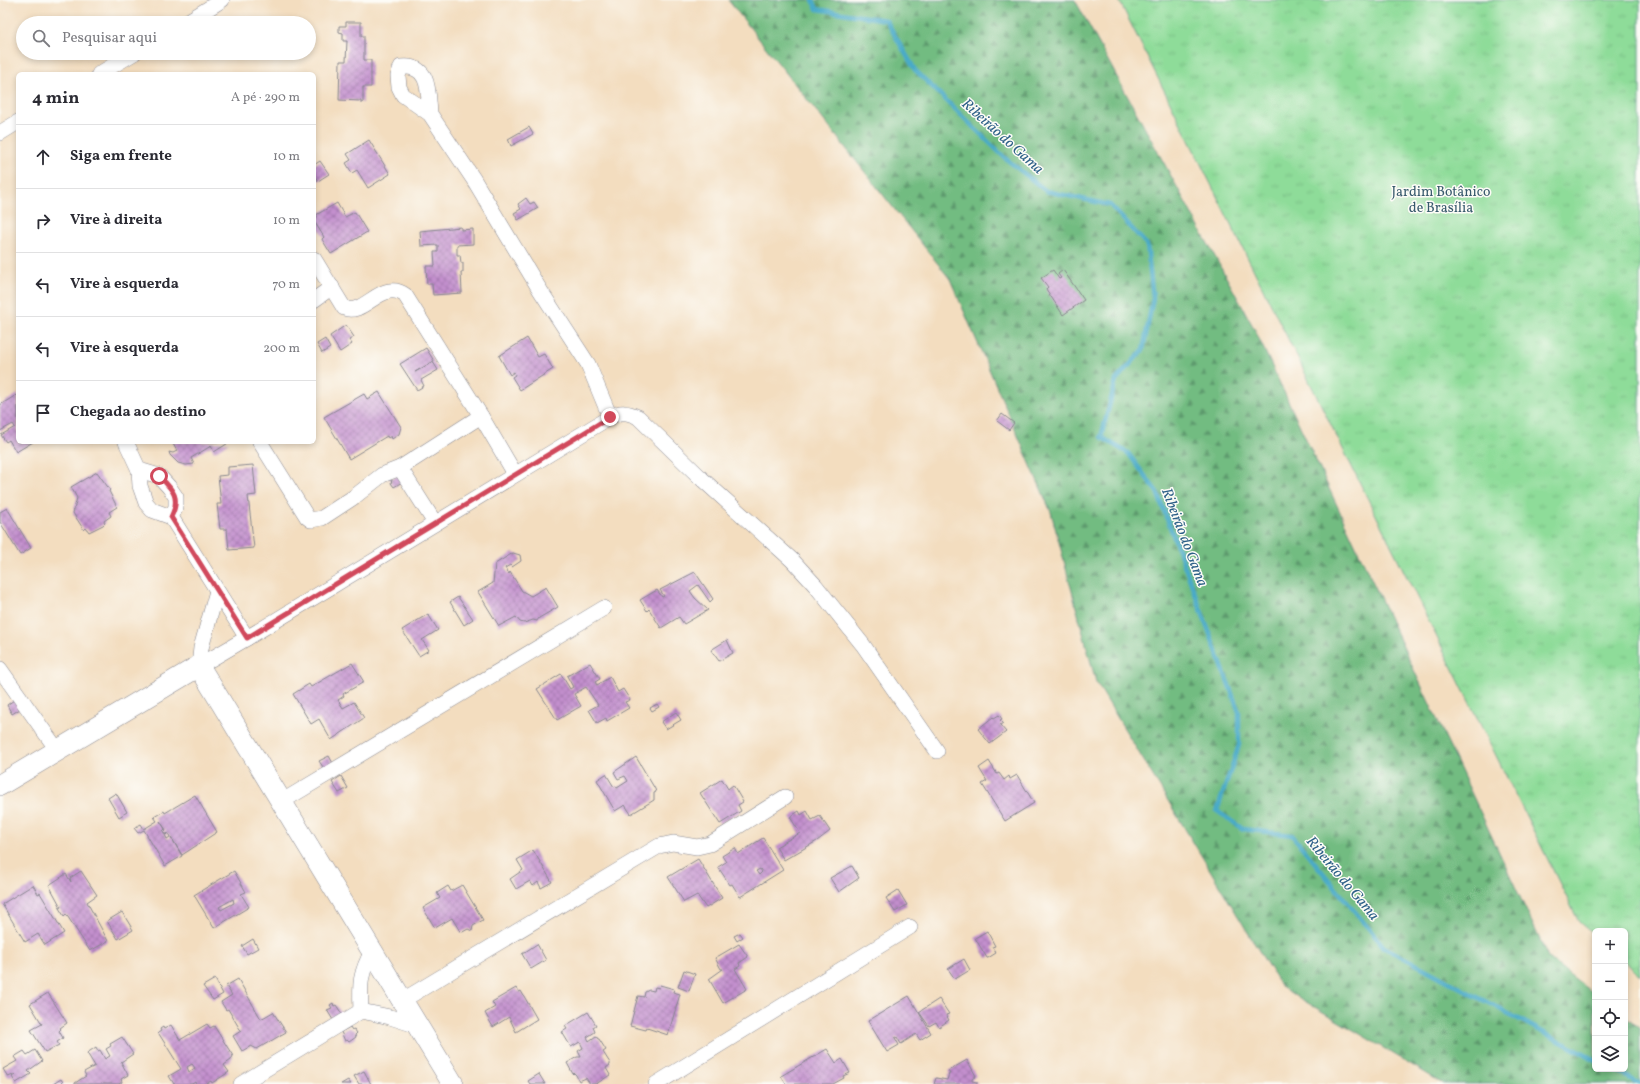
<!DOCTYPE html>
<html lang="pt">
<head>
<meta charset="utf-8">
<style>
	body { margin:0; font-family:Vollkorn,serif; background:#f7f7f7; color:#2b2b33 }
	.controls { position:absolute; right:12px; bottom:12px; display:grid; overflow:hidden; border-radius:6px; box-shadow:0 2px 6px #0003 }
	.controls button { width:36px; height:36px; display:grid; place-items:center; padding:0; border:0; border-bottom:1px solid #e1e1e2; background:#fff; color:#2b2b33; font:20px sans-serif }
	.stop { position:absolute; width:12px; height:12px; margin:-9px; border:3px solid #d1495b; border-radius:50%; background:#fff }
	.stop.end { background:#d1495b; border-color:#fff; box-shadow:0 1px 4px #0008 }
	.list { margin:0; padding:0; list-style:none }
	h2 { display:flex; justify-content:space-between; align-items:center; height:52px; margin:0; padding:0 16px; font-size:17px }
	h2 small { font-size:13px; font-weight:400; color:#7c7c81 }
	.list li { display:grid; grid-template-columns:26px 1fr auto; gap:12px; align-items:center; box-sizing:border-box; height:64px; padding:0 16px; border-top:1px solid #e1e1e2 }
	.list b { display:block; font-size:15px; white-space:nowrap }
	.list em { font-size:13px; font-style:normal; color:#7c7c81 }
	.icon { flex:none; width:22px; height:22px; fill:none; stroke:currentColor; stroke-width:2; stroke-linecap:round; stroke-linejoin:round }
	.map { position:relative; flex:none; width:1640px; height:1084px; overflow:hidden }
	.search { position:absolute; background:#fff; box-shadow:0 2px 6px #0003; left:16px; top:16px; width:300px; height:44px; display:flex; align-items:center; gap:10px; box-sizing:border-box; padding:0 14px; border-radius:22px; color:#7c7c81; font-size:15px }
	.panel { position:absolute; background:#fff; box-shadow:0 2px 6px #0003; left:16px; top:72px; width:300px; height:372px; border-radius:6px }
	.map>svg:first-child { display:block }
</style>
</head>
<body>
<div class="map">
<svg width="1640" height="1084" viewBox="0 0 1640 1084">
	<defs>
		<pattern id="forest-firs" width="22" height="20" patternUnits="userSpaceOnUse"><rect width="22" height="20" fill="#72bc81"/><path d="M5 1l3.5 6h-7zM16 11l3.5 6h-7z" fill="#5d996d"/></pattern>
		<pattern id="park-tufts" width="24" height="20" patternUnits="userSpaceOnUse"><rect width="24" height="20" fill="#8edc99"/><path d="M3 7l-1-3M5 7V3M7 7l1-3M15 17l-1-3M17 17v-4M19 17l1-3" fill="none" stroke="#7abd86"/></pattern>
		<pattern id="building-cross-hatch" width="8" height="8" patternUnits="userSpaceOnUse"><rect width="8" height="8" fill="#c38fcd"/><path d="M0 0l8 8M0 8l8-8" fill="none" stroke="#9e75aa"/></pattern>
	</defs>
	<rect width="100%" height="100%" fill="#fdfcf7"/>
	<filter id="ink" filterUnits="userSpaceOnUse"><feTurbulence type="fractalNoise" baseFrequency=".025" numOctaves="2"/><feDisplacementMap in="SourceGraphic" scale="8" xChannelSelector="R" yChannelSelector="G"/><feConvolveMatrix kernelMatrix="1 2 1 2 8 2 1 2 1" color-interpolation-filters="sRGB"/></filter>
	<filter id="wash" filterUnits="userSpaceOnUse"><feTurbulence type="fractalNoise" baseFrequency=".012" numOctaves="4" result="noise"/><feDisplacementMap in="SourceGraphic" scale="16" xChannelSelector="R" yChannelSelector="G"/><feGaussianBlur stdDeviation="0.9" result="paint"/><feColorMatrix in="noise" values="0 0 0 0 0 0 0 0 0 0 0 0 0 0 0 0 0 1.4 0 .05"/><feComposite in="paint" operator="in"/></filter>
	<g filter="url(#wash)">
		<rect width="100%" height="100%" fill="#f3ddbf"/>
		<path fill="url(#forest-firs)" stroke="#467670" d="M 728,0 L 1075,0 L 1255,330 L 1549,959 L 1595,994 L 1595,1069 L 1625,1069 L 1625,1017 L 1640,1029 L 1640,1084 L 1444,1084 L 1281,987 L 1096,682 L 1051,512 L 950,279 Z"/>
		<path fill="url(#park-tufts)" stroke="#54867c" d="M 1119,0 L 1640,0 L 1640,975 L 1625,962 L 1625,931 L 1595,931 L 1595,936 L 1579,922 Z"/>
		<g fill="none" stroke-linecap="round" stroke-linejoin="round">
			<g stroke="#49aac8" stroke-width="4.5">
				<path d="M 813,0 L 817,9 L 886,20 L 915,70 L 1005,158 L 1046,191 L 1110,205 L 1147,245 L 1153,298 L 1143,350 L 1116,380 L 1101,437 L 1128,453 L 1157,492 L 1239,712 L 1239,745 L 1217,811 L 1243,829 L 1292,835 L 1384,947 L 1595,1060"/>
				<path d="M 1613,1069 L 1640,1084"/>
			</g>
		</g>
		<g id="blocks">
			<g fill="url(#building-cross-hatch)" fill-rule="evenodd">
				<path d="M 346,22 L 361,22 L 361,36 L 364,36 L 364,60 L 371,60 L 371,87 L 363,87 L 363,103 L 361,103 L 361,101 L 339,100 L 340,61 L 346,61 L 347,41 L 343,41 L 343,33 L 339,32 L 339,26 L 346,26 Z"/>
				<path d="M 529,127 L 533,134 L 511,146 L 508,139 Z"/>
				<path d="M 369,140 L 390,174 L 368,188 L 357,170 L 352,173 L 346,163 L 351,160 L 347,154 Z"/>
				<path d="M 320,161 L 329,174 L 318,181 L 314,175 L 314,165 Z"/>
				<path d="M 526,198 L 530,204 L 534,202 L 538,208 L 518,220 L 514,213 L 521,209 L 518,204 Z"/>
				<path d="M 337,203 L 345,217 L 355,212 L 367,232 L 331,254 L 323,241 L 322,239 L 324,237 L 314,221 L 314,219 L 317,217 L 316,215 Z"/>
				<path d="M 461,227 L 461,230 L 473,229 L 473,244 L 457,245 L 457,255 L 460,255 L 461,263 L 463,263 L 463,272 L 461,272 L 462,293 L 433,295 L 432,284 L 427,284 L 426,266 L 435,266 L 434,252 L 438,252 L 438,245 L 421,246 L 420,231 Z"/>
				<path d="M 1053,270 L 1059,279 L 1061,278 L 1058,274 L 1063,270 L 1084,300 L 1063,315 L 1046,289 L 1048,287 L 1041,278 Z"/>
				<path d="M 346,325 L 354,337 L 349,340 L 352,344 L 340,352 L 330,336 Z"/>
				<path d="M 527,338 L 538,357 L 544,354 L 553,369 L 520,390 L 512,377 L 515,375 L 514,372 L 510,375 L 499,356 Z"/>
				<path d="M 325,339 L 330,348 L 322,353 L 317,344 Z"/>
				<path d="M 426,348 L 434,361 L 415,372 L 433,362 L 438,370 L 421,380 L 424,386 L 417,390 L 400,364 Z"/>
				<path d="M 379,392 L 401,427 L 399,434 L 392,439 L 391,436 L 388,438 L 387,436 L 349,459 L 324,417 L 364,394 L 367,399 Z"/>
				<path d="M 18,394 L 18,442 L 33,442 L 16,452 L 9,440 L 6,442 L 1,435 L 15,427 L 13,424 L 0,431 L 0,405 Z"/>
				<path d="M 1002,414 L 1014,423 L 1009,430 L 997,421 Z"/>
				<path d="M 172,442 L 230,442 L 214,452 L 211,446 L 191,458 L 194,464 L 186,465 L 178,463 L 170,455 L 169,452 L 173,453 L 177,451 Z"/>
				<path d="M 253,465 L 256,495 L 248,496 L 254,548 L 229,550 L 227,529 L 220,529 L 217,504 L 221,504 L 218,476 L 228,475 L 228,467 Z"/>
				<path d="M 97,472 L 110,490 L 109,491 L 117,507 L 109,512 L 111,516 L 104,521 L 105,523 L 103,525 L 89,532 L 86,528 L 84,530 L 73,513 L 77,498 L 71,487 Z"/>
				<path d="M 398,475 L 402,482 L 394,487 L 391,483 L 392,480 L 388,480 Z"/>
				<path d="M 7,508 L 31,548 L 20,555 L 0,522 L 0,512 Z"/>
				<path d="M 513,553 L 520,555 L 521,561 L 512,567 L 510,565 L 505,568 L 509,574 L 510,572 L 522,591 L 531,596 L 546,587 L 558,607 L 539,618 L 537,621 L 533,620 L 524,623 L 520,622 L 516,617 L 499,626 L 478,592 L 493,583 L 495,564 Z"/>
				<path d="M 695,572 L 713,599 L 710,602 L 698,585 L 690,591 L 695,598 L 708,610 L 684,624 L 679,617 L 661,628 L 649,609 L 647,611 L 640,600 L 657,590 L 662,597 L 664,596 L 660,590 Z"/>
				<path d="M 458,597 L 473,619 L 464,625 L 450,602 Z"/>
				<path d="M 428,614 L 438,630 L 422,640 L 429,650 L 419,656 L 402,630 Z"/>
				<path d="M 727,640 L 733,653 L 719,661 L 711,650 Z"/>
				<path d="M 352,663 L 364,682 L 343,694 L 344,696 L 338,700 L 343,708 L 354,702 L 364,718 L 331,740 L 319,719 L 311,724 L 293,694 L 309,684 L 311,687 Z"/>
				<path d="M 590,663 L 600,679 L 595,682 L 597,685 L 610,677 L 618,692 L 623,689 L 630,700 L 625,702 L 629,708 L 607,721 L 606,718 L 597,723 L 589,710 L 598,705 L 586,687 L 574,694 L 581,706 L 557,720 L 537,689 L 561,674 L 570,689 L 573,687 L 567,676 Z"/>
				<path d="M 14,700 L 20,709 L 12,714 L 7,705 Z"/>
				<path d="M 657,704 L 659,707 L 652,711 L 650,708 Z"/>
				<path d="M 676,712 L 681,720 L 666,729 L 661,722 Z"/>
				<path d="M 999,715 L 1002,719 L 1000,720 L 1003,723 L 1000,725 L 1006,732 L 990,744 L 978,729 L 993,717 L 994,718 Z"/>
				<path d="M 329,756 L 334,765 L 325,770 L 319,761 Z"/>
				<path d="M 636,757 L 655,789 L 656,792 L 654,793 L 654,800 L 631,814 L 625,805 L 615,811 L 597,780 L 606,774 L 614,787 L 616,786 L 617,788 L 628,781 L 625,776 L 618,779 L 614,772 Z"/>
				<path d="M 989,761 L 997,774 L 999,773 L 1004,780 L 1009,776 L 1010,779 L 1017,775 L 1034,803 L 1005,821 L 982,784 L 987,781 L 979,768 Z"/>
				<path d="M 341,776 L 348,788 L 339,793 L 332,782 Z"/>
				<path d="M 722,779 L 728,789 L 733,785 L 743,802 L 738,805 L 741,811 L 720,824 L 700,793 Z"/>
				<path d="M 116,793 L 127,812 L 119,817 L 108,798 Z"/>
				<path d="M 195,795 L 217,832 L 182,855 L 171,837 L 182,856 L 165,866 L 144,830 L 138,833 L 134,828 L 141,824 L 144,829 L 157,821 L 154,817 L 164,811 L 165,813 ZM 160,821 L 166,830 L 164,832 L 166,835 L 168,833 L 170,837 L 167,839 L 163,831 L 165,829 Z"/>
				<path d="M 799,811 L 801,815 L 807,811 L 812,820 L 820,816 L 830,831 L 817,841 L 784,860 L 776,847 L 800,833 L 790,817 Z"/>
				<path d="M 763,838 L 783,870 L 740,897 L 732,884 L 730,885 L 718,867 L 726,862 L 722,856 L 735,848 L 738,854 ZM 760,869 L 762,872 L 759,875 L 756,871 Z"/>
				<path d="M 533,850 L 552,882 L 541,888 L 538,882 L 533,886 L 530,881 L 516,889 L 510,879 L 523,870 L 517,860 Z"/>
				<path d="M 698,859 L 722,898 L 706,908 L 697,895 L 684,902 L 668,877 Z"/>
				<path d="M 852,866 L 859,878 L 839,892 L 830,878 Z"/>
				<path d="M 81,871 L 97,895 L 87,902 L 108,941 L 90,951 L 66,914 L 64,916 L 59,908 L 61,907 L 49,885 L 66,874 L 71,882 L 70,878 Z"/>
				<path d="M 234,871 L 246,892 L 241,894 L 249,907 L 214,928 L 194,895 ZM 233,899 L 234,903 L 221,910 L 219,907 Z"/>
				<path d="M 33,885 L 38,894 L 40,893 L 64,933 L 45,945 L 38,934 L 25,942 L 2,904 Z"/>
				<path d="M 462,885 L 483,920 L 473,926 L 472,931 L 468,929 L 461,933 L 452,918 L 435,928 L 423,908 L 440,898 L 437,893 L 448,886 L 451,891 Z"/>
				<path d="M 898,890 L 907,905 L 895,912 L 886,898 Z"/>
				<path d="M 122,912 L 133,930 L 118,939 L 107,921 Z"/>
				<path d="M 987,931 L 995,946 L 992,947 L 996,953 L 988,958 L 987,958 L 975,938 Z"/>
				<path d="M 740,933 L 743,937 L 737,941 L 734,936 Z"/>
				<path d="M 253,939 L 258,948 L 247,954 L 242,946 Z"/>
				<path d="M 537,944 L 546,960 L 531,969 L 522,954 Z"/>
				<path d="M 739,944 L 748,957 L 739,963 L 740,966 L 735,969 L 747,989 L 723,1003 L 709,979 L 723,969 L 721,969 L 715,958 Z"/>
				<path d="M 964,959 L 970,970 L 955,979 L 948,969 Z"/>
				<path d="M 684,970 L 695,974 L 689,991 L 678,987 Z"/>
				<path d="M 215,979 L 223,994 L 213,1000 L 203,986 Z"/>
				<path d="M 238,979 L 261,1019 L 273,1012 L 286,1032 L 257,1049 L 251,1046 L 242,1051 L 233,1036 L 241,1031 L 228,1009 L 226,1010 L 221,1002 L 232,995 L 226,986 Z"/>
				<path d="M 660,985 L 674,989 L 673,992 L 680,994 L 668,1035 L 647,1028 L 646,1030 L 630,1026 L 638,996 L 644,997 L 645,992 L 649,990 L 654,991 L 655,987 L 659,988 Z"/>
				<path d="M 516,988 L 519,992 L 521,991 L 537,1019 L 516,1032 L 509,1017 L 493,1027 L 485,1013 L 495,1007 L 492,1002 Z"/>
				<path d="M 48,993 L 67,1023 L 60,1028 L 61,1029 L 59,1031 L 63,1038 L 57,1042 L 59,1045 L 45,1052 L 31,1030 L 42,1024 L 30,1004 Z"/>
				<path d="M 909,996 L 931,1033 L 920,1040 L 916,1034 L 901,1044 L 897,1037 L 895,1038 L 899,1045 L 887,1052 L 868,1021 Z"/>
				<path d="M 939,999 L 949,1014 L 946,1015 L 949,1020 L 939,1027 L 936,1022 L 929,1026 L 919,1012 Z"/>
				<path d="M 333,1003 L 334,1006 L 336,1005 L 342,1014 L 333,1020 L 327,1010 L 332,1008 L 330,1005 Z"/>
				<path d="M 588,1012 L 596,1025 L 593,1027 L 595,1032 L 587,1037 L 589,1041 L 596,1036 L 598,1039 L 599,1039 L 606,1050 L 603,1052 L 610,1063 L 610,1065 L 606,1068 L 610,1075 L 596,1084 L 590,1084 L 586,1078 L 579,1081 L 576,1075 L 574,1073 L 573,1074 L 567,1063 L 577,1057 L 581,1057 L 578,1051 L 583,1048 L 580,1042 L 571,1047 L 562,1032 L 567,1029 L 565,1026 Z"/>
				<path d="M 207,1024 L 210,1028 L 214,1026 L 233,1056 L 231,1060 L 224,1065 L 229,1072 L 212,1083 L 211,1081 L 205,1084 L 196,1084 L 195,1082 L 192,1084 L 174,1084 L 169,1076 L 181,1069 L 159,1034 L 158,1033 L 161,1031 L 160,1029 L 163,1027 L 164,1029 L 171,1025 L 180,1040 ZM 192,1064 L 195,1068 L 189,1072 L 187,1067 Z"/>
				<path d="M 350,1027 L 352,1030 L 354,1029 L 357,1033 L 355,1035 L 356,1037 L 349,1042 L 347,1040 L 345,1041 L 341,1032 Z"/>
				<path d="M 122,1037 L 133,1054 L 121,1062 L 128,1075 L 121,1079 L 122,1082 L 119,1084 L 75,1084 L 75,1083 L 86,1076 L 84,1072 L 95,1066 L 87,1053 L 96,1047 L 98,1051 L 100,1050 L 105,1059 L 110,1056 L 106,1049 L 111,1046 L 110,1044 Z"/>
				<path d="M 827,1049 L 836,1063 L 842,1059 L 850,1073 L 843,1076 L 844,1078 L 833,1084 L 786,1084 L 781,1076 Z"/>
				<path d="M 35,1050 L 42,1061 L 28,1071 L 31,1074 L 16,1083 L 12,1077 L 16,1074 L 8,1077 L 3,1069 L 17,1061 L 14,1057 L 24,1051 L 27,1055 Z"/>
				<path d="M 967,1060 L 976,1076 L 972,1079 L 972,1081 L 977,1082 L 977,1084 L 934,1084 L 936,1078 L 947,1080 L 949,1074 L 950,1074 L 948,1071 Z"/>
				<path d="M 364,1071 L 371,1084 L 359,1084 L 354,1076 Z"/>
				<path d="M 539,1074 L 545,1084 L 530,1084 L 528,1081 Z"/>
				<path d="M 61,1079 L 64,1084 L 53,1084 Z"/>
				<path d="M 348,1080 L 351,1084 L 341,1084 Z"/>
			</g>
		</g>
	</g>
	<g filter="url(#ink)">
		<use href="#blocks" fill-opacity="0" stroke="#87868e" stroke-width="1"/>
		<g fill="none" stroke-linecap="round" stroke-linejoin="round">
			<g stroke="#87868e" stroke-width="16">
				<g id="street">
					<path d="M 185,23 L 222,0"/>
					<path d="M 99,74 L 134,53"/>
					<path d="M 430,114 C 428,93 431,64 401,67 L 398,76 L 399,87 L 403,95 L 430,114 L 474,180 L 540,290 L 588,364 L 610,417"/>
					<path d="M 0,133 L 18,122"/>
					<path d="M 314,259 L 344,308 C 364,317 382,278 405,295 L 481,416 L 515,474"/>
					<path d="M 314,300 L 332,287"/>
					<path d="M 126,442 L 139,470 L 140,486 L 146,503 L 152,510 L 171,517 L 247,638"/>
					<path d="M 260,442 L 307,517 L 311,520 L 322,518 L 354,497 L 382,475 L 400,468 L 435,523"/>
					<path d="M 400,468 L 481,416"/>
					<path d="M 139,470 L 159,476 L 169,487 L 176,497 L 176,507 L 171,517"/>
					<path d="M 199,666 L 247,638 L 610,417 C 621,411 627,412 638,417 L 702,479 L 792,560 L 815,585 L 863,645 L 937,751"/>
					<path d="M 199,666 L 201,648 L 217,591"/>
					<path d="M 0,669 L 58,751"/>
					<path d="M 281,802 L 604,608"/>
					<path d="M 403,1000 L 659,846 L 673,843 L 697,847 L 710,844 L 785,797"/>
					<path d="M 361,1011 C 360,985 359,974 373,950"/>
					<path d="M 241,1084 L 361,1011 L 390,1017 L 418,1026"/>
					<path d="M 656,1084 L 910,927"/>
				</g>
			</g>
			<g stroke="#87868e" stroke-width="22">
				<path id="secondary" d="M 0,785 L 199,666 L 453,1084"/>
			</g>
			<use href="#street" stroke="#fff" stroke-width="15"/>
			<use href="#secondary" stroke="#fff" stroke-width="21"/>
		</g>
	</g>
	<g fill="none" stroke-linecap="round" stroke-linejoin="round" filter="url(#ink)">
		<path stroke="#d1495b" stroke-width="5" d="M 159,476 C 173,490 181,497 171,517 L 247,638 L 610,417"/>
	</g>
	<g text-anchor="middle" stroke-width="3" stroke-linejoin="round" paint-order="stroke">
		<g font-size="14" fill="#385a6d" stroke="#fdfcf7">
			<text x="1441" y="196">Jardim Botânico<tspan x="1441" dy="16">de Brasília</tspan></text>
		</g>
		<g font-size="15" font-style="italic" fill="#2d6088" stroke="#fdfcf7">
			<text transform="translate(1003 136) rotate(42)" y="5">Ribeirão do Gama</text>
			<text transform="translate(1185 537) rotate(69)" y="5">Ribeirão do Gama</text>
			<text transform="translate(1343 878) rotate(50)" y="5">Ribeirão do Gama</text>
		</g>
	</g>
</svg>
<div class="controls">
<button>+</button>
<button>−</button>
<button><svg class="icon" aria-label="locate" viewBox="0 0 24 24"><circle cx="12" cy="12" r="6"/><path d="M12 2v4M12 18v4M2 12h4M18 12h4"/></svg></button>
<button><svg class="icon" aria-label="layers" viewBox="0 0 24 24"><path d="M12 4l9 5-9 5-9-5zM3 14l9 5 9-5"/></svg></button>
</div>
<div class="stop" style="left:159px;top:476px"></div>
<div class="stop end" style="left:610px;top:417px"></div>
<div class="search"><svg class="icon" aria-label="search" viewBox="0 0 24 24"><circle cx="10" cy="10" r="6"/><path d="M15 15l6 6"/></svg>Pesquisar aqui</div>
<section class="panel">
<h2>4 min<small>A pé · 290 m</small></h2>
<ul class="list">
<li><svg class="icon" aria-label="ahead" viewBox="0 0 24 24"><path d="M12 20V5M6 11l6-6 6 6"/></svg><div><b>Siga em frente</b></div><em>10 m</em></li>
<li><svg class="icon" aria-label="right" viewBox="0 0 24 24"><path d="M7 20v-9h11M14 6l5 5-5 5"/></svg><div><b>Vire à direita</b></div><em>10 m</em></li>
<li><svg class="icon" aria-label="left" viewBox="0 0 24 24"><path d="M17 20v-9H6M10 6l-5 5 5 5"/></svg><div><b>Vire à esquerda</b></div><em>70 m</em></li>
<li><svg class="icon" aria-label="left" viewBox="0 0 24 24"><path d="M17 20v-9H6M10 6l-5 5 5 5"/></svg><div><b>Vire à esquerda</b></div><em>200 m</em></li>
<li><svg class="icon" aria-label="arrive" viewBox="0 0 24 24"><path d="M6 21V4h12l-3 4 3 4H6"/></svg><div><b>Chegada ao destino</b></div></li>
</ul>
</section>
</div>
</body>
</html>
